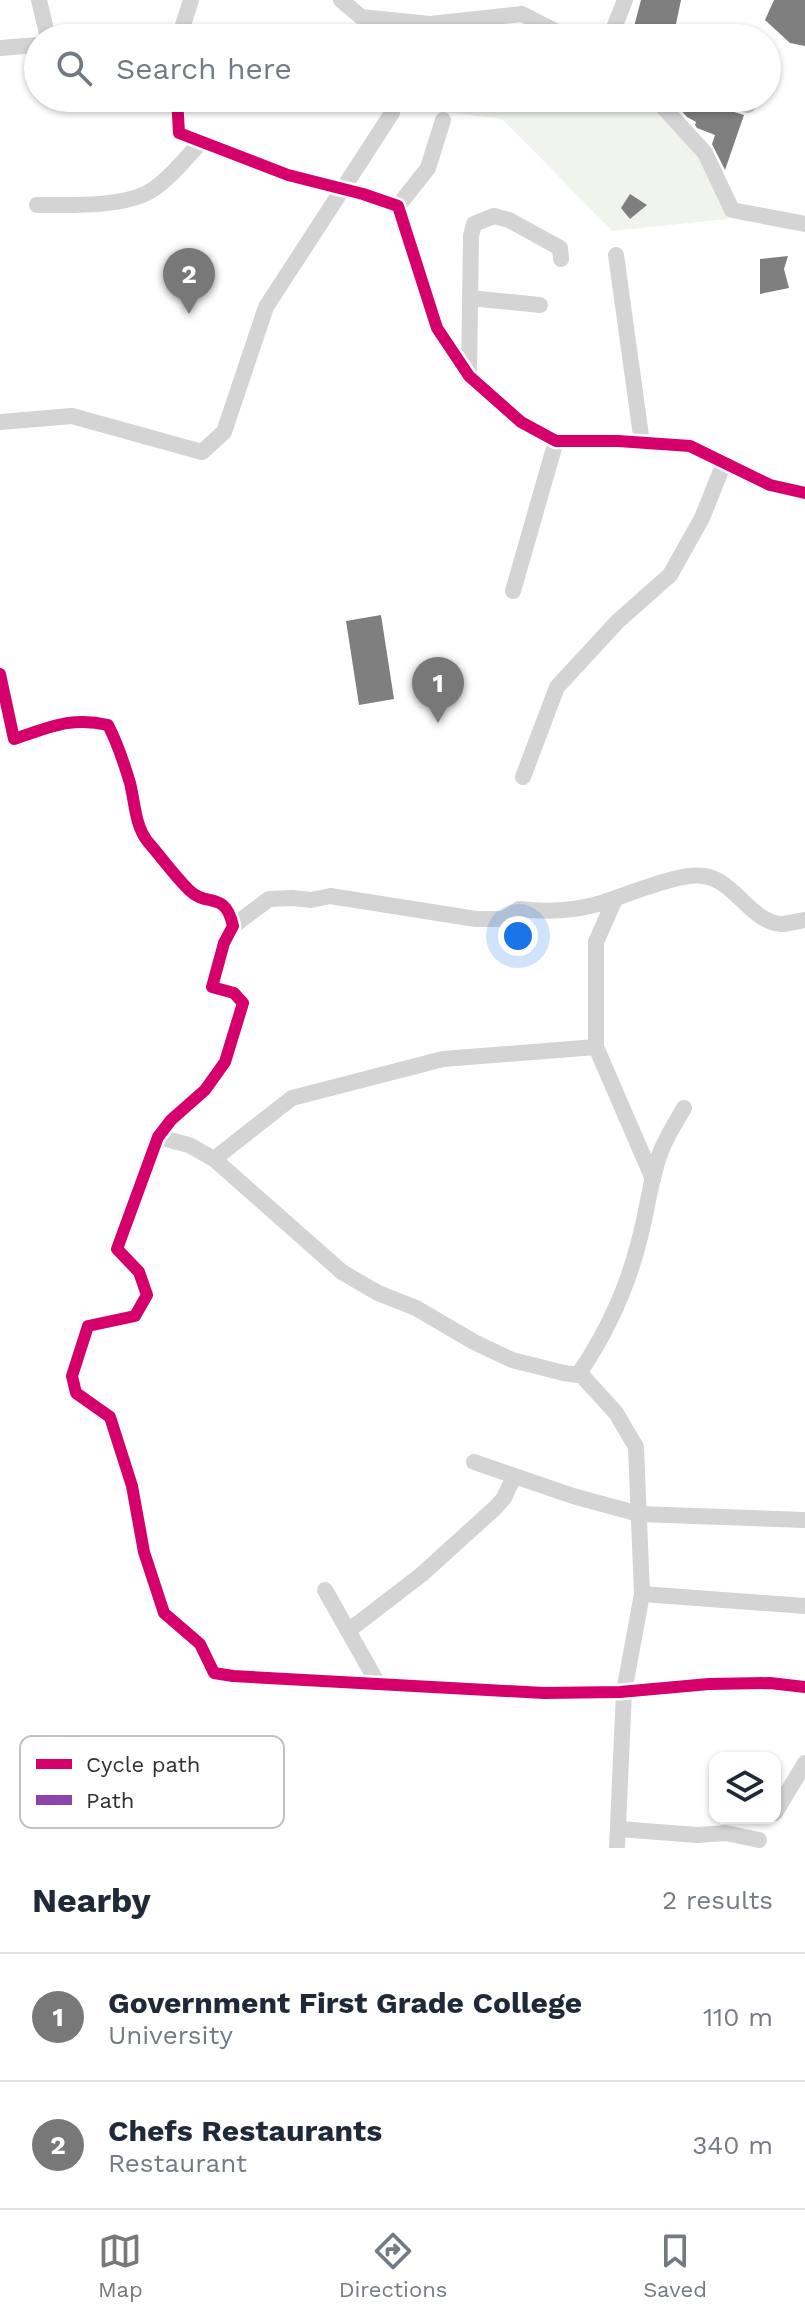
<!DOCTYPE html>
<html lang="en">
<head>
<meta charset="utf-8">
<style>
	body { margin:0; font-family:"Work Sans",sans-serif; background:#f2f2f3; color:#1f2937 }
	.controls { position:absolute; right:24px; bottom:24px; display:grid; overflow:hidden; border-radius:16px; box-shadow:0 2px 6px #0004 }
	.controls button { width:72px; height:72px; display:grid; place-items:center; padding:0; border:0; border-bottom:2px solid #e0e1e3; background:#fff; color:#1f2937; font:40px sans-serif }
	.you { position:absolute; left:518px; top:936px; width:28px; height:28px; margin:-20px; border:6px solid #fff; border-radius:50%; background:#1a73e8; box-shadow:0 0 0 12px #1a73e833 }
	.badge { display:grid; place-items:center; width:52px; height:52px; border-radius:50%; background:#787878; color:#fff; font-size:26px; font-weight:700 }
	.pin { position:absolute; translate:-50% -66px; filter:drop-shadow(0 2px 4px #0008) }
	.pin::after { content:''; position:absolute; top:42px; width:28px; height:24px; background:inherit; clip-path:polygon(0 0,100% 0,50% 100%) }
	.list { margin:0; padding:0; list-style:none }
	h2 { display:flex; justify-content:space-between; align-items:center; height:104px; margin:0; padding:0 32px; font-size:34px }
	h2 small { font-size:26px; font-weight:400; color:#747a83 }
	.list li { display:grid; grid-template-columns:52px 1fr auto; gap:24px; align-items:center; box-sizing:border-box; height:128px; padding:0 32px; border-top:2px solid #e0e1e3 }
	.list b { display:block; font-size:30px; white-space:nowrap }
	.list p { margin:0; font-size:26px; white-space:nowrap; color:#747a83 }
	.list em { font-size:26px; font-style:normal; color:#747a83 }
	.icon { flex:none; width:44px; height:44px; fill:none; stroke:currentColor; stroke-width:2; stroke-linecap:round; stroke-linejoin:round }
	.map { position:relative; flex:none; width:805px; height:1848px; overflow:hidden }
	.search { position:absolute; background:#fff; box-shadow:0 2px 6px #0004; left:24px; right:24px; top:24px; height:88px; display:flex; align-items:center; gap:20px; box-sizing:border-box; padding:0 28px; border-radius:44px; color:#747a83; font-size:30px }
	.sheet { height:360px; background:#fff }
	nav { display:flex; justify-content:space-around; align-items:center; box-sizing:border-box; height:112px; border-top:2px solid #e0e1e3; background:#fff; font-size:22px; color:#747a83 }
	nav a { display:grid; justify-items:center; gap:4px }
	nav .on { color:#787878 }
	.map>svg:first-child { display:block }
</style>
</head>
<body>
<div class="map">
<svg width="805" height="1848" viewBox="0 0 805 1848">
	<rect width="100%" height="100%" fill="#fff"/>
	<g fill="#f1f4ed">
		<path d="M 520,25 L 548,38 L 455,38 Z"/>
		<path d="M 440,98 L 648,98 L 706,167 L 728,219 L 612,231 L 502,119 L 438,111 Z"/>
	</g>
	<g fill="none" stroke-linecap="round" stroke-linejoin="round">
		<path stroke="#dde7ef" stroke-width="4" d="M 621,38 L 623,25"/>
	</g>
	<g fill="#7f7f7f">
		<path d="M 641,0 L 681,0 L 673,38 L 631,38 Z"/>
		<path d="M 774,0 L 805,0 L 805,46 L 790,43 L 765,20 Z"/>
		<path d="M 670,98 L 714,98 L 716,105 L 721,108 L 744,115 L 725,170 L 712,144 L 715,135 L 697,128 L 695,125 L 696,122 L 687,117 Z"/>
		<path d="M 630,194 L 647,205 L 630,219 L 621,208 Z"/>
		<path d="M 788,256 L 784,269 L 789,288 L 760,294 L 760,259 Z"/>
		<path d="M 381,615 L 394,699 L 359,705 L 346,621 Z"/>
	</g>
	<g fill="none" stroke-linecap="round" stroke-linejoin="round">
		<g stroke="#d4d4d4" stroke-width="16">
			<path d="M 39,0 L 48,38"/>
			<path d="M 341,0 L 361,17 L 430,24 L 522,14 L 569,38"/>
			<path d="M 179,38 L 191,0"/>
			<path d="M 610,38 L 625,0"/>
			<path d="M 0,48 L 38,45"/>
			<path d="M 177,98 L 179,133 L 288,175 L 363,194 L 398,206 L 437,328 L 469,376 L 521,422 L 556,441 L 618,441 L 690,446 L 770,485 L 805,493"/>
			<path d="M 655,98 L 705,153 L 732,210 L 805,224"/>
			<path d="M 725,98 L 748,105"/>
			<path d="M 37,205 C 69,205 129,208 155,188 C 172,176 186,158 200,143"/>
			<path d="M 398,206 L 428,168 L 443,120"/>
			<path d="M 616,255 L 642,443"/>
			<path d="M 470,298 L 540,305"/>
			<path d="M 469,376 L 471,236 L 474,224 L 494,216 L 509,220 L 560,248 L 561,259"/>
			<path d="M 0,422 L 72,416 L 202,452 L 224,432 L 266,307 L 392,113"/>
			<path d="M 513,591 L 556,441"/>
			<path d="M 0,674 L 14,739 C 48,728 71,716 108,725 C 118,744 124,763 130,783 C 135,803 135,826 148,842 C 162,858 174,875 189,890 C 207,908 225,890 233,926 L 224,943 L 212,987 L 234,993 L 243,1003 L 225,1062 L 205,1090 L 171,1120 L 158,1137 L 117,1249 L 139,1272 L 147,1295 L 135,1316 L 88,1326 L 72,1376 L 76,1393 L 110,1417 L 132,1486 L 144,1552 L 164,1613 L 200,1644 L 214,1673 L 233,1676 L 544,1693 L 620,1692 L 709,1684 L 770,1683 L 805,1687"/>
			<path d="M 523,777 L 557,687 L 618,621 L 670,575 L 702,518 L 724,463"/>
			<path d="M 615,899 L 596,942 L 596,1047 L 653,1179"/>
			<path d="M 233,926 L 269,899 L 292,898 L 311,900 L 330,896 L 476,919 L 504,919 L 519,909 C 545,912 573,911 598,904 C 625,896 679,872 704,876 C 736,881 749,921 781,924 C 788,924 797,921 805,920"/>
			<path d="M 158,1137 L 189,1145 L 214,1159 L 342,1272 L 378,1293 L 416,1308 L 474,1342 L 512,1360 L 564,1373 L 578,1375 C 606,1334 627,1289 639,1241 C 648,1210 650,1176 663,1146 C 669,1133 677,1120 684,1108"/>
			<path d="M 214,1159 L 292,1098 L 443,1059 L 596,1047"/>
			<path d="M 580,1371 L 585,1379 L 616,1413 L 636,1447 L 642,1594 L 624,1692 L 617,1848"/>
			<path d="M 474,1462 L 573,1496 L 639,1514 L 805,1520"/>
			<path d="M 325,1590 L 377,1682"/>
			<path d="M 642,1594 L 805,1606"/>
			<path d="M 348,1631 L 421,1575 L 495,1508 L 504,1498 L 514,1476"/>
			<path d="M 775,1813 L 805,1763"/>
			<path d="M 619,1829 L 697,1835 L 726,1833 L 759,1840"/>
		</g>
		<path stroke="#8e44ad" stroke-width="10" stroke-dasharray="20 10" stroke-linecap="butt" d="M 710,100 L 710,98"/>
		<g stroke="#fff" stroke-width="17">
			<g id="cycleway">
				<path d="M 177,98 L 179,133 L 288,175 L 363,194 L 398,206 L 437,328 L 469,376 L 521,422 L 556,441 L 618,441 L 690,446 L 770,485 L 805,493"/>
				<path d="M 0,674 L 14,739 C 48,728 71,716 108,725 C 118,744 124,763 130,783 C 135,803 135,826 148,842 C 162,858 174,875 189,890 C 207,908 225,890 233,926 L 224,943 L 212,987 L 234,993 L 243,1003 L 225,1062 L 205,1090 L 171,1120 L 158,1137 L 117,1249 L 139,1272 L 147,1295 L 135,1316 L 88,1326 L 72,1376 L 76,1393 L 110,1417 L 132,1486 L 144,1552 L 164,1613 L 200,1644 L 214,1673 L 233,1676 L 544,1693 L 620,1692 L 709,1684 L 770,1683 L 805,1687"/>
			</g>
		</g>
		<use href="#cycleway" stroke="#d6006c" stroke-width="12"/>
	</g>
	<rect x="20" y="1736" width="264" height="92" rx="12" fill="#fff" stroke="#c1c1c1" stroke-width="2"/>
	<rect x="36" y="1759" width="36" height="10" fill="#d6006c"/>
	<rect x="36" y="1795" width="36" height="10" fill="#8e44ad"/>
	<g font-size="22" fill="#303030">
		<text x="86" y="1772">Cycle path</text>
		<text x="86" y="1808">Path</text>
	</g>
</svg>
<div class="controls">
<button><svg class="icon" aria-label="layers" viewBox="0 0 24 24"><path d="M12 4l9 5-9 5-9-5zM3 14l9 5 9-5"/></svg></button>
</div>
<div class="you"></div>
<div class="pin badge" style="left:438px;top:723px">1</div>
<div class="pin badge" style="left:189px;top:314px">2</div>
<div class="search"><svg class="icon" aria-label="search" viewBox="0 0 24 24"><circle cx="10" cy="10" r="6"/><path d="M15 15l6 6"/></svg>Search here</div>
</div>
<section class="sheet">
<h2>Nearby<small>2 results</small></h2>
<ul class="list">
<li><span class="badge">1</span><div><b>Government First Grade College</b><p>University</p></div><em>110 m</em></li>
<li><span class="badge">2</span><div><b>Chefs Restaurants</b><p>Restaurant</p></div><em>340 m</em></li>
</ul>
</section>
<nav>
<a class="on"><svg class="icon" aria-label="map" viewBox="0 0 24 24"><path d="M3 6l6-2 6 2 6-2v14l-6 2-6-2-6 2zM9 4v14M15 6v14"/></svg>Map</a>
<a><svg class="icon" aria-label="directions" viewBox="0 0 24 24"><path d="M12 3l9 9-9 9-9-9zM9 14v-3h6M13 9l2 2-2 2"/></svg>Directions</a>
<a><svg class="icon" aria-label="saved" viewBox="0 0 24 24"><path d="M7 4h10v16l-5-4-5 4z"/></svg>Saved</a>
</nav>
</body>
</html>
